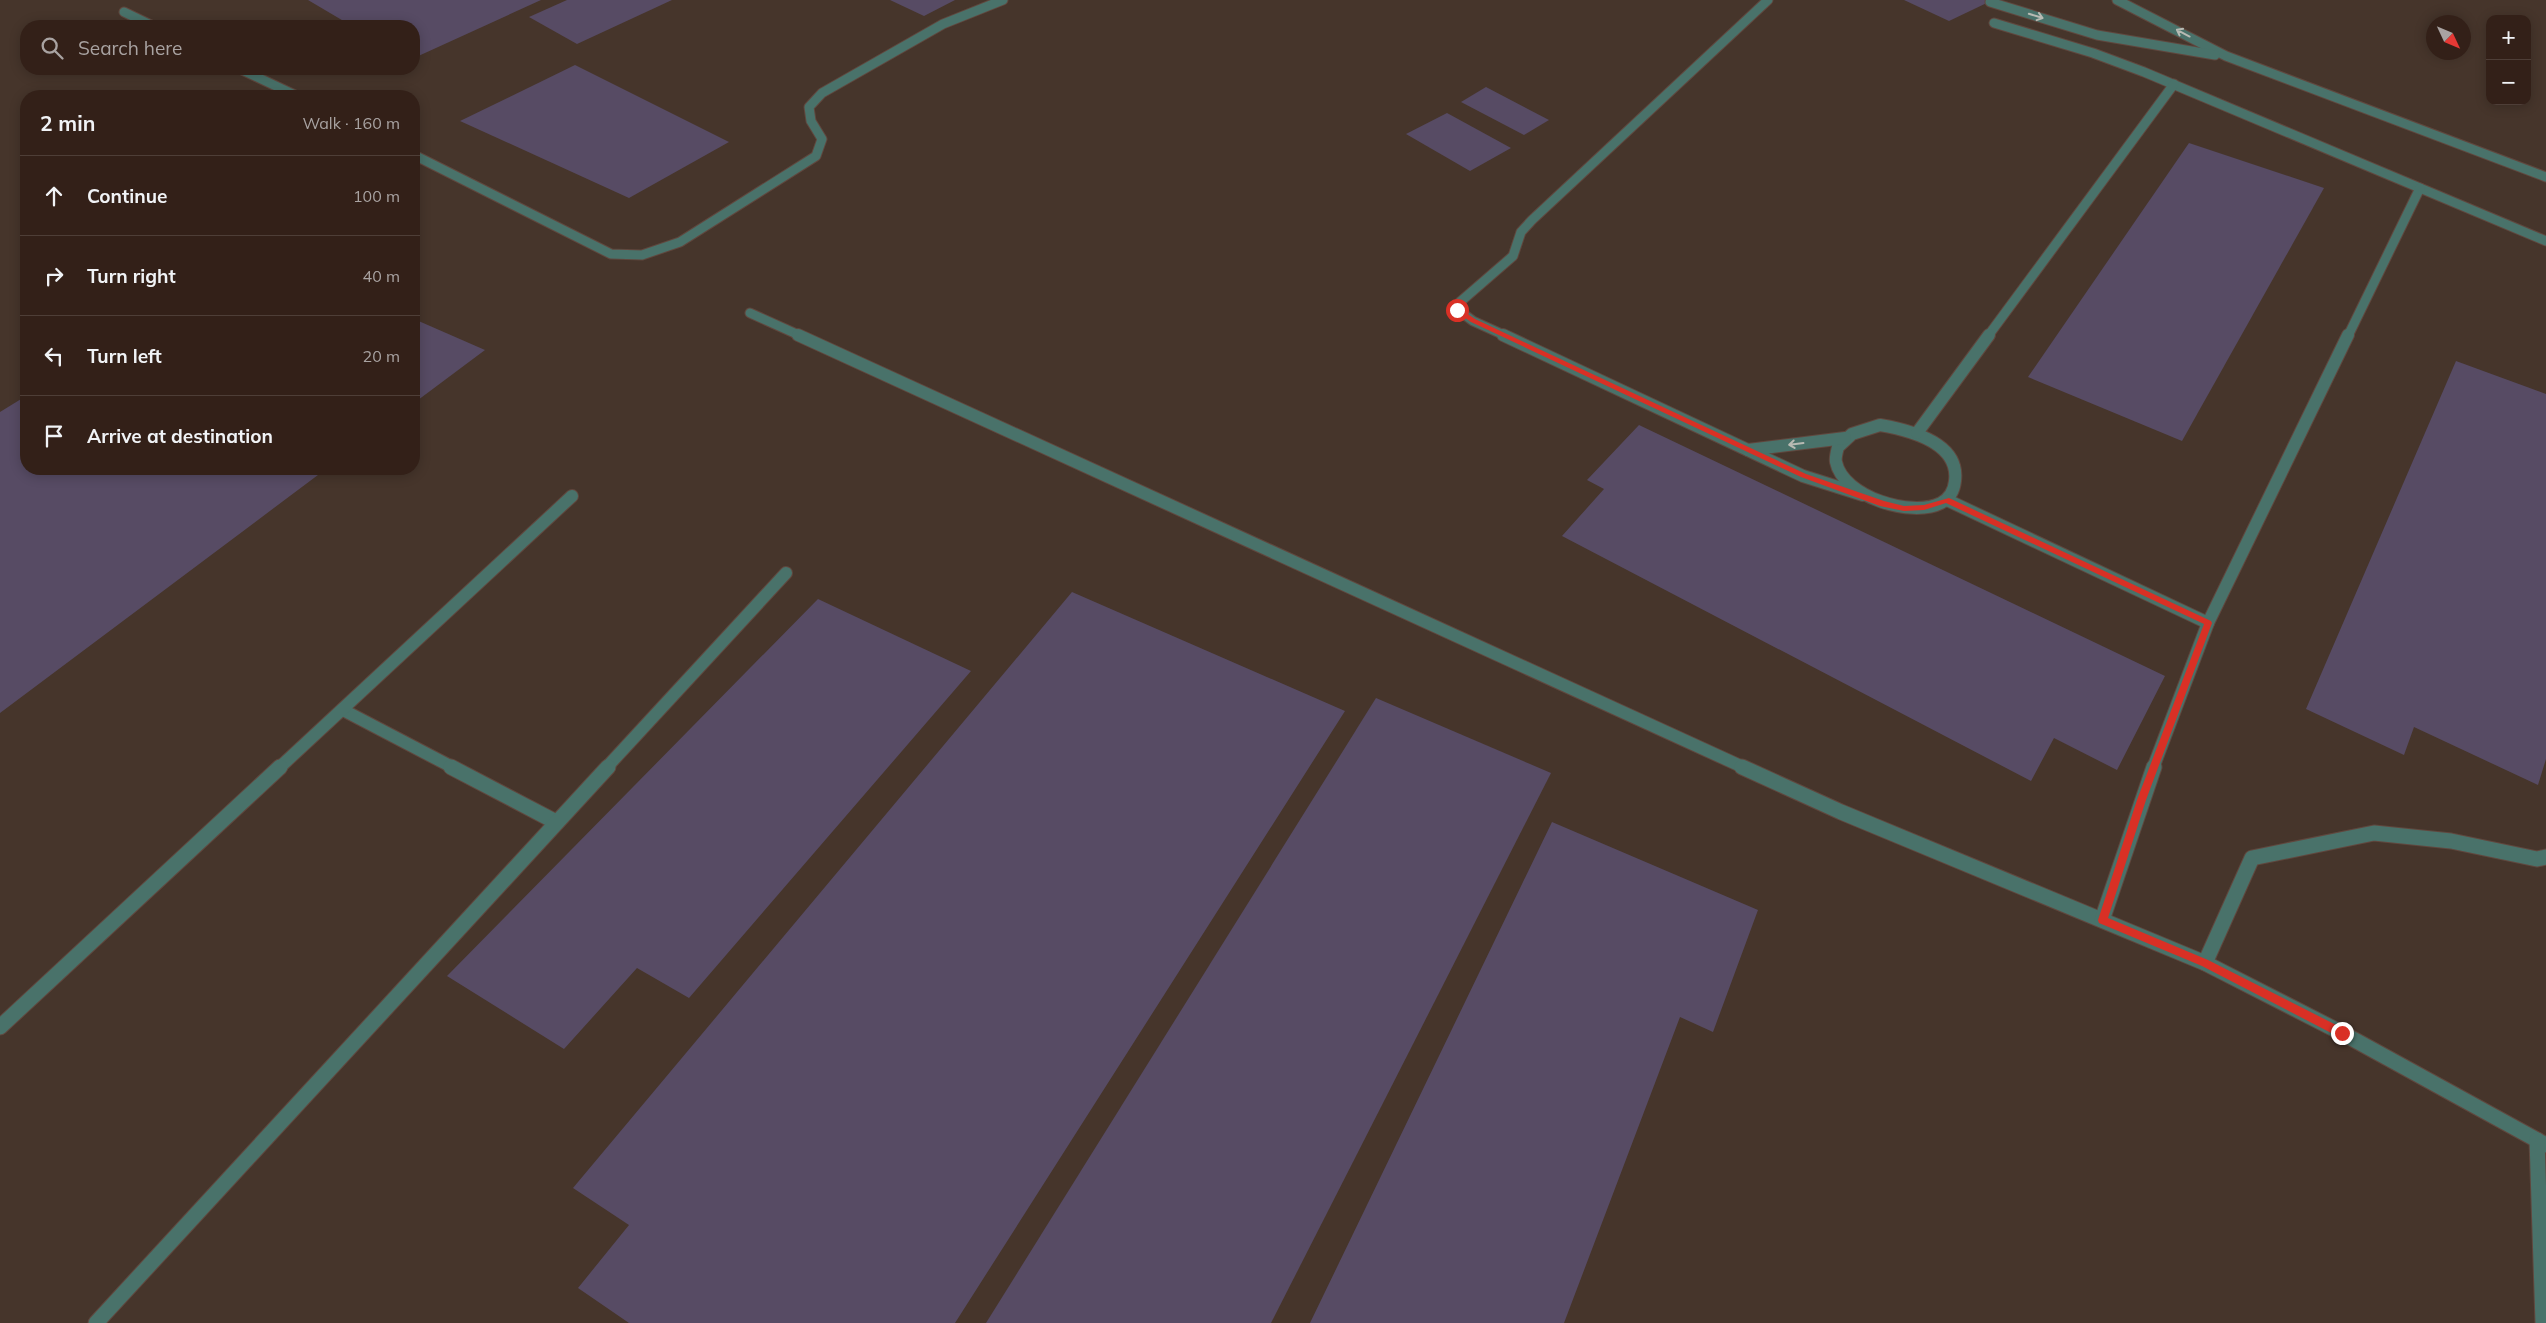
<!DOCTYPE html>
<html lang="en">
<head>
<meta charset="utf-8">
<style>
	body { margin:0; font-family:Mulish,sans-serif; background:#3b2821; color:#f1f3f6 }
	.controls { position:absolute; right:15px; top:15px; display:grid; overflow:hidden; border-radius:10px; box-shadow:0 2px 12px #0003 }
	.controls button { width:45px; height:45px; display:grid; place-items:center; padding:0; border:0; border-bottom:1px solid #4e3e37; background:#332018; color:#f1f3f6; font:25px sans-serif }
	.compass { position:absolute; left:2426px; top:15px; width:45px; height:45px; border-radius:50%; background:#332018; box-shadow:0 2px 12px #0003; rotate:134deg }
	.stop { position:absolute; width:15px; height:15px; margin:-11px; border:4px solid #d93025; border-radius:50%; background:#fff }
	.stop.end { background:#d93025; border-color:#fff; box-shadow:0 1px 5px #0008 }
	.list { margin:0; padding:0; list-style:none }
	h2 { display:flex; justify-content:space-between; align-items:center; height:65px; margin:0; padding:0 20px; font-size:21px }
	h2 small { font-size:16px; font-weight:400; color:#a9a3a2 }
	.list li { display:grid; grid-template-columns:32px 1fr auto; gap:15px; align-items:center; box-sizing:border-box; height:80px; padding:0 20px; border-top:1px solid #4e3e37 }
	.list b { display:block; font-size:19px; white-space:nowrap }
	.list em { font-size:16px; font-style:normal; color:#a9a3a2 }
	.icon { flex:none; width:28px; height:28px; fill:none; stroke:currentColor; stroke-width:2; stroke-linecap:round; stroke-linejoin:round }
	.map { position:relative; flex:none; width:2546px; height:1323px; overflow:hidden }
	.search { position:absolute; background:#332018; box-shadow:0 2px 12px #0003; left:20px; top:20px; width:400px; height:55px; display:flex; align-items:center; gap:12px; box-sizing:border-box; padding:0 18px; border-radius:20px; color:#a9a3a2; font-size:19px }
	.panel { position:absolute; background:#332018; box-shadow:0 2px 12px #0003; left:20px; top:90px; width:400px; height:385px; border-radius:20px }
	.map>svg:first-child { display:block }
</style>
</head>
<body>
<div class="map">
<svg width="2546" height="1323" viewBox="0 0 2546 1323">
	<rect width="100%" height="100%" fill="#442a20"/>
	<path fill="#46352b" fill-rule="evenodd" d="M 0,0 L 2546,0 L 2546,1323 L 0,1323 ZM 2490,19 L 2527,19 L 2527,101 L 2490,101 ZM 2434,22 L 2464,22 L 2464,52 L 2434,52 ZM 26,26 L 414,26 L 414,69 L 26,69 ZM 26,96 L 414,96 L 414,469 L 26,469 Z"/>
	<g fill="#574b64">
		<path d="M 308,0 L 541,0 L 414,58 L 414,26 L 352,26 Z"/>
		<path d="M 567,0 L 672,0 L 577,44 L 529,17 Z"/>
		<path d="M 890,0 L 955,0 L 924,16 Z"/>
		<path d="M 1904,0 L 1993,0 L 1949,21 Z"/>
		<path d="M 575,65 L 729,142 L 629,198 L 460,121 Z"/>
		<path d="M 1486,87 L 1549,120 L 1524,135 L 1461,102 Z"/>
		<path d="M 1447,113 L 1511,148 L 1470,171 L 1406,134 Z"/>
		<path d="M 2189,143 L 2324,188 L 2182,441 L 2028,377 Z"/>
		<path d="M 414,319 L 485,350 L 414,403 Z"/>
		<path d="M 2456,361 L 2546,394 L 2546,759 L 2538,785 L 2414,727 L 2404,755 L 2306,709 Z"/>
		<path d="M 26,396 L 26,469 L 326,469 L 0,713 L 0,412 Z"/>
		<path d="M 1639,425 L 2165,676 L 2117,770 L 2054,738 L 2031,781 L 1562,536 L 1604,489 L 1587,480 Z"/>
		<path d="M 1072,592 L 1345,711 L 955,1323 L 629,1323 L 578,1288 L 629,1225 L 573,1188 Z"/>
		<path d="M 818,599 L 971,671 L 689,998 L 637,968 L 564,1049 L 447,976 Z"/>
		<path d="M 1376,698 L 1551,773 L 1271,1323 L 986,1323 Z"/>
		<path d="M 1552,822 L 1758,910 L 1713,1032 L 1680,1017 L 1564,1323 L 1310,1323 Z"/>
	</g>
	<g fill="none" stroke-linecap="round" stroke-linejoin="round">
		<g stroke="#60473e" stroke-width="11">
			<g id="lane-far2">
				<path d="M 2117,0 L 2226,56 L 2546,177"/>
				<path d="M 1990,2 L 2097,35 L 2215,55"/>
				<path d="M 124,12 L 153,26"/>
				<path d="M 1994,23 L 2093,53 L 2144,72 L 2546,241"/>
				<path d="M 240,69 L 297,96"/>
				<path d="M 414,155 L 611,254 L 642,255 L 680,242 L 816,156 L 822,139 L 811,121 L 809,107 L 822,93 L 943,24 L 1003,0"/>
				<path d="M 750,313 L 801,336"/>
				<path d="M 1506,336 L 1473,321 L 1457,309 L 1460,302 L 1513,256 L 1521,232 L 1532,220 L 1768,0"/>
				<path d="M 1988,336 L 2174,84"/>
				<path d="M 2348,336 L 2420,188"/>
			</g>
		</g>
		<g stroke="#60473e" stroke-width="14">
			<g id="lane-far1">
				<path d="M 798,335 L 1745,768"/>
				<path d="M 1503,335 L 1803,476 L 1863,495"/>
				<path d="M 1880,425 C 1909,430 1960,442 1955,481 C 1954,491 1950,498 1941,503 C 1912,518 1843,497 1836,462 C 1835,458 1837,451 1838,447 L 1852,434 Z"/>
				<path d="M 1917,433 L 1989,335"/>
				<path d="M 1748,450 L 1845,438"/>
				<path d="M 1947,500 L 2208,623"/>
				<path d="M 343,710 L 454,768"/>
				<path d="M 279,768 L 572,496"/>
				<path d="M 606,768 L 786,573"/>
				<path d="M 2153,768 L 2208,623 L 2348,335"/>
			</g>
		</g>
		<g stroke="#60473e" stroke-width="17">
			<g id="lane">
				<path d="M 451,767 L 556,822"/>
				<path d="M 1742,767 L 1841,812 L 2205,963 L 2342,1033 L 2546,1145"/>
				<path d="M 2102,920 L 2154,767"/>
				<path d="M 2205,963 L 2252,858 L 2374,833 L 2451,841 L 2537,859 L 2546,857"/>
				<path d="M 0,1027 L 280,767"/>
				<path d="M 2537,1140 L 2543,1323"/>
				<path d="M 96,1323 L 608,767"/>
			</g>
		</g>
		<use href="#lane-far2" stroke="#49726a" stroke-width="9"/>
		<use href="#lane-far1" stroke="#49726a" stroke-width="12"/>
		<use href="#lane" stroke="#49726a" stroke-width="15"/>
	</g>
	<defs><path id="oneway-shaft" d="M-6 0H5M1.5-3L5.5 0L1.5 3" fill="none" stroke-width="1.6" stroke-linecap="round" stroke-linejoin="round" transform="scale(1.25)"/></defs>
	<g stroke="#b8bab3">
		<use href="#oneway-shaft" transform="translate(2036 16) rotate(17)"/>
		<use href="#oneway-shaft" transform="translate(2183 33) rotate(-152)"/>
		<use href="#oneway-shaft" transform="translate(1796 444) rotate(173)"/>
	</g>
	<path fill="#d93025" d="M 1455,308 L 1459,308 L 1475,319 L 1806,474 L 1884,501 L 1904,506 L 1924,505 L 1949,498 L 2211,621 L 2212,623 L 2146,800 L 2108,918 L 2208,960 L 2346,1030 L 2346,1037 L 2339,1037 L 2202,966 L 2099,923 L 2098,920 L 2137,800 L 2204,624 L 1946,503 L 1924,510 L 1904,511 L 1880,506 L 1801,477 L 1471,322 L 1455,311 Z"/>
</svg>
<div class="controls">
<button>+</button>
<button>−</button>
</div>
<svg class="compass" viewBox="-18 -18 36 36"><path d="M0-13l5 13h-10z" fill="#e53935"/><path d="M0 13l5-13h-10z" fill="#a9a3a2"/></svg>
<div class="stop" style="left:1457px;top:310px"></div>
<div class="stop end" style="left:2342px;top:1033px"></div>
<div class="search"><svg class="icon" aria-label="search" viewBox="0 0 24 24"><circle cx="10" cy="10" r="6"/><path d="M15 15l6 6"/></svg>Search here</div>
<section class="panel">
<h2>2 min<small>Walk · 160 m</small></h2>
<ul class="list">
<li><svg class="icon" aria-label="ahead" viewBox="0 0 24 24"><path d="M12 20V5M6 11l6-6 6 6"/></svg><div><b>Continue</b></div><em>100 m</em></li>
<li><svg class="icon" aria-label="right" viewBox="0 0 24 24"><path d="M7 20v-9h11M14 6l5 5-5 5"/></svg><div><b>Turn right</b></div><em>40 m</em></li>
<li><svg class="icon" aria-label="left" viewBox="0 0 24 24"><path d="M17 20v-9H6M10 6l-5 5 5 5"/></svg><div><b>Turn left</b></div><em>20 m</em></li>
<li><svg class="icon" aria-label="arrive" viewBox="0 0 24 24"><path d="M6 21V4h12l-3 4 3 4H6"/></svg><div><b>Arrive at destination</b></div></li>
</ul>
</section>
</div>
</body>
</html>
